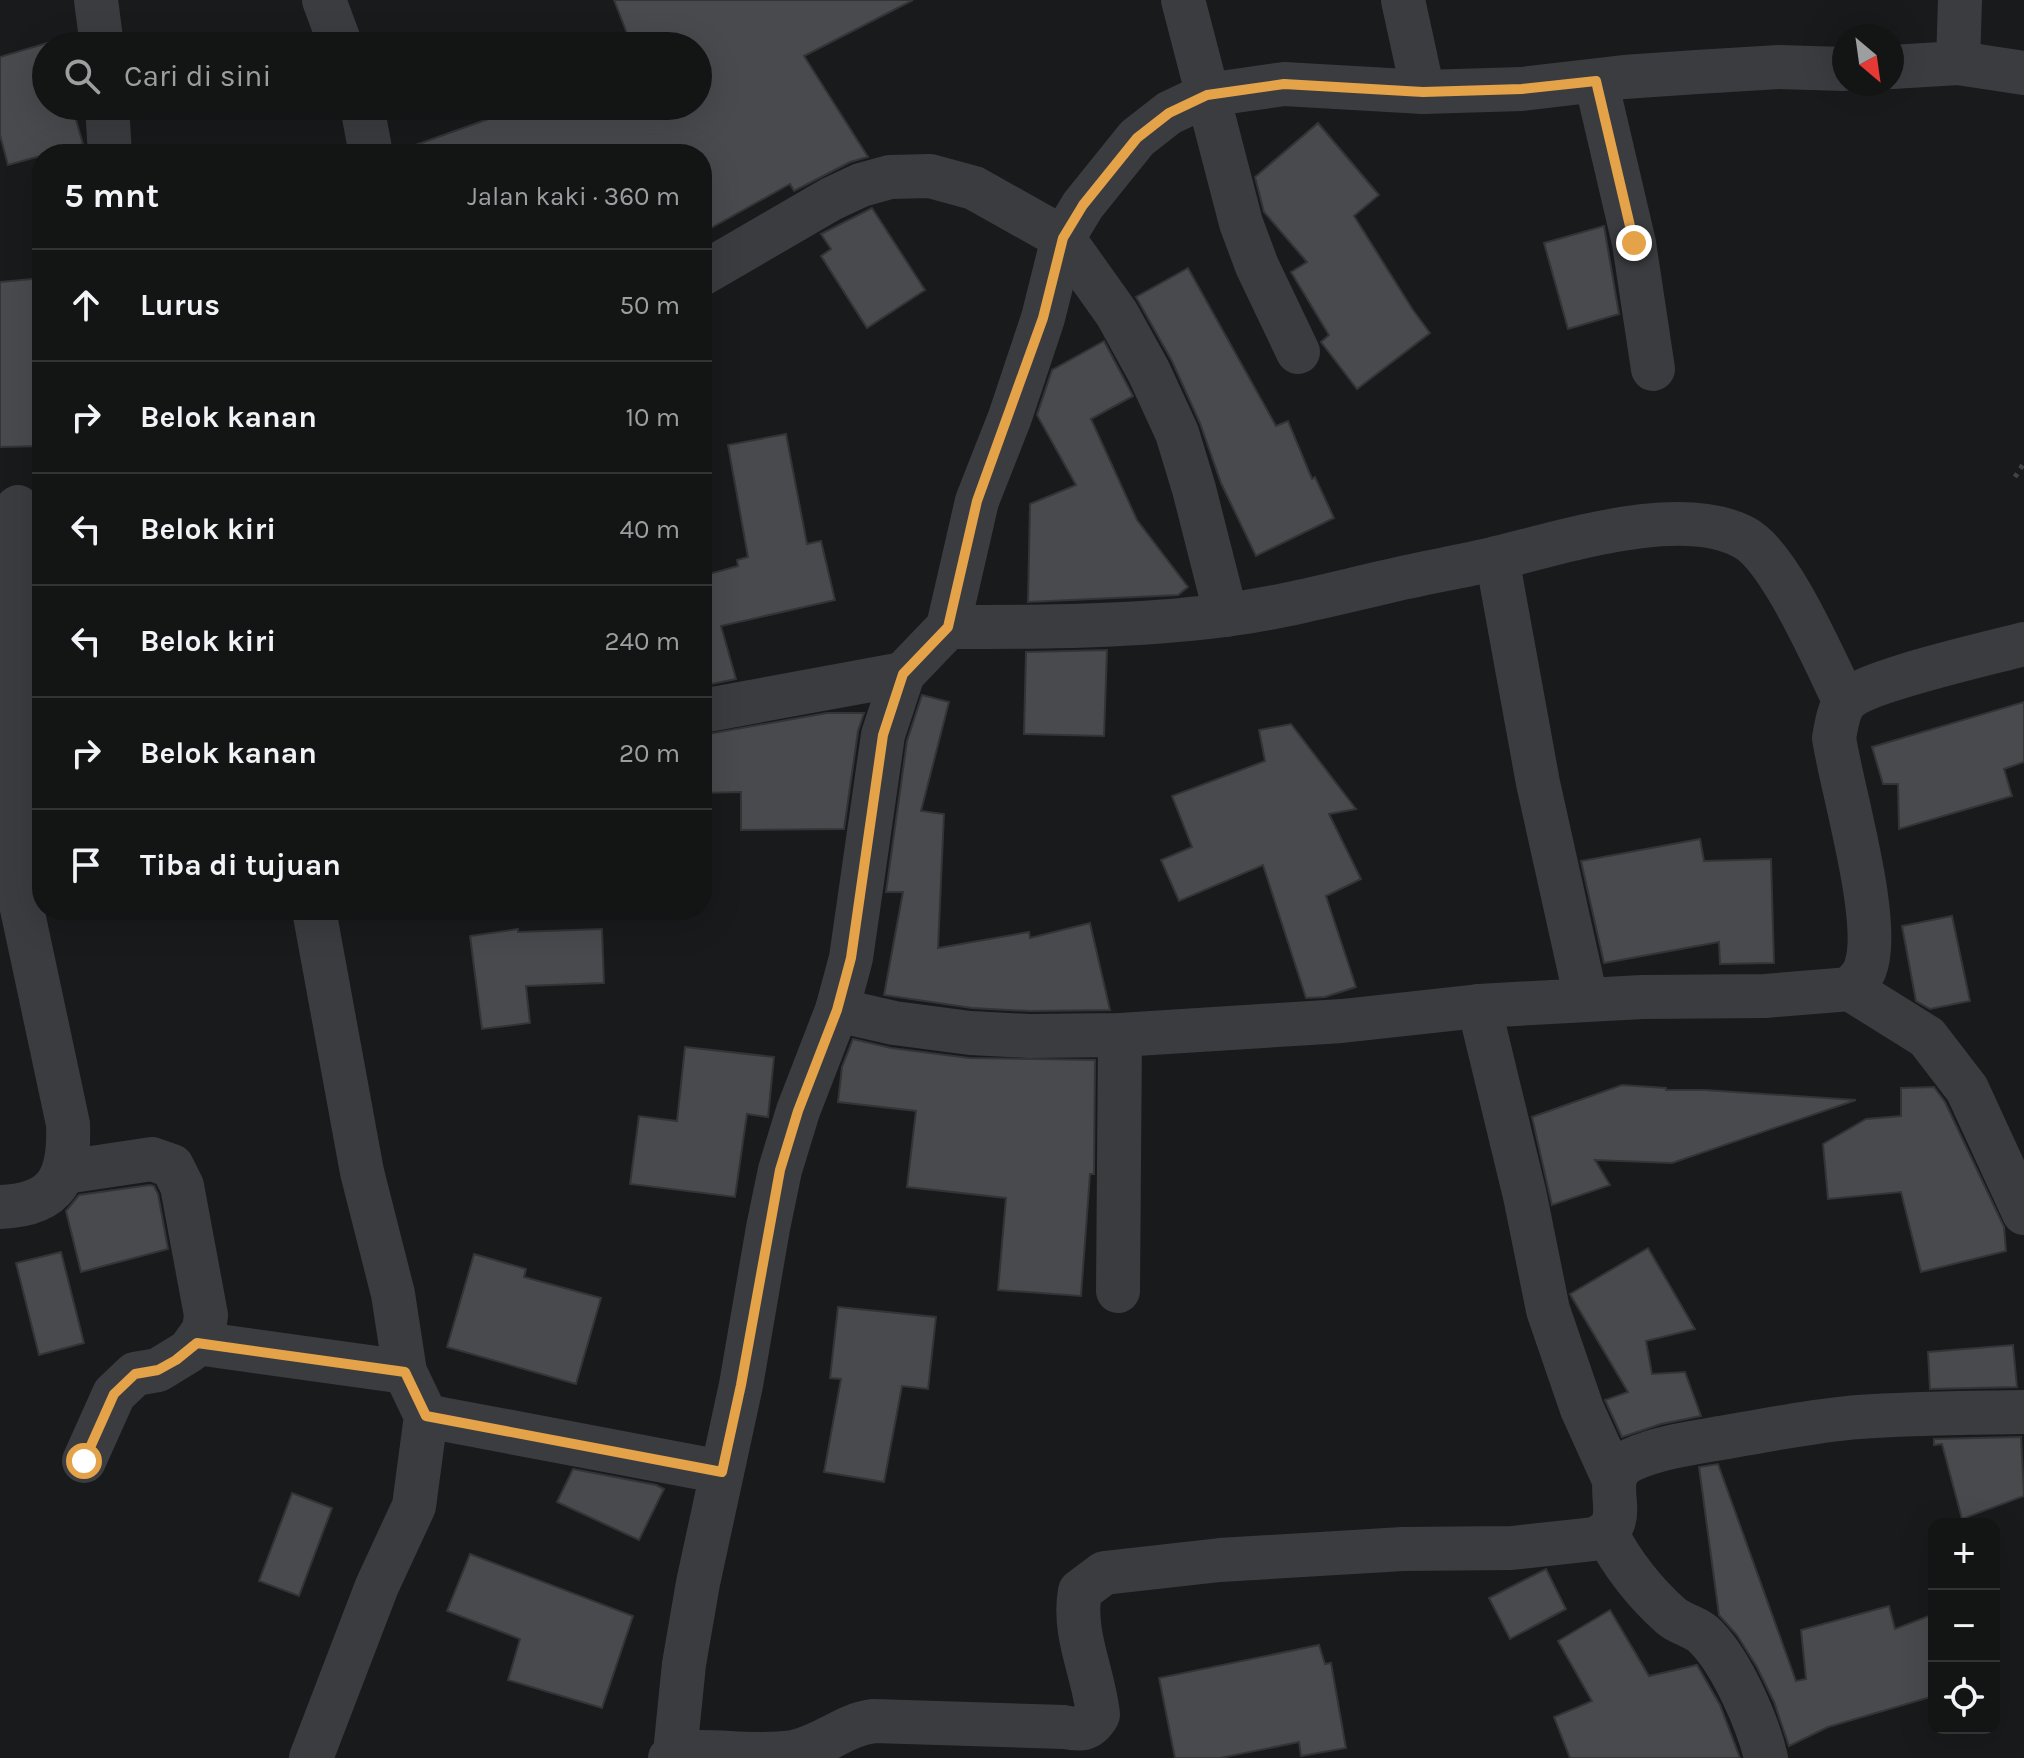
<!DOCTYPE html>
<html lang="id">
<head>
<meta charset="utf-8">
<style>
	body { margin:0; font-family:Karla,sans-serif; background:#202122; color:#f1f3f6 }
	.controls { position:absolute; right:24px; bottom:24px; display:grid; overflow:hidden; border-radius:16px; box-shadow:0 8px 32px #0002 }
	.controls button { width:72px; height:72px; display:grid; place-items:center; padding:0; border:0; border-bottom:2px solid #323334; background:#131414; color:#f1f3f6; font:40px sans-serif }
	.compass { position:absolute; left:1832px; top:24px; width:72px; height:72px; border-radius:50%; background:#131414; box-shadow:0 8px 32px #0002; rotate:151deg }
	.stop { position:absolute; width:24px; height:24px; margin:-18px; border:6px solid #e4a249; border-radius:50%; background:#fff }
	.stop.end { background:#e4a249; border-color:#fff; box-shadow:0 2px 8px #0008 }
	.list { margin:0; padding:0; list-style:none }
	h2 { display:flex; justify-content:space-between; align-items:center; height:104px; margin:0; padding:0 32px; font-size:34px }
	h2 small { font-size:26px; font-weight:400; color:#9d9ea0 }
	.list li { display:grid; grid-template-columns:52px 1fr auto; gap:24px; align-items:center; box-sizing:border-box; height:112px; padding:0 32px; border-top:2px solid #323334 }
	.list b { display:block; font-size:30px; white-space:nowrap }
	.list em { font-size:26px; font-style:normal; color:#9d9ea0 }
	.icon { flex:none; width:44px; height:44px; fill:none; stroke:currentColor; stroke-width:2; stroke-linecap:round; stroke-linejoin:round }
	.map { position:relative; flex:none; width:2024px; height:1758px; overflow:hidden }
	.search { position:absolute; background:#131414; box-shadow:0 8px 32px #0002; left:32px; top:32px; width:680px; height:88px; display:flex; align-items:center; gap:20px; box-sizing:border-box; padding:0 28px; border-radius:44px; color:#9d9ea0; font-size:30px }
	.panel { position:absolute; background:#131414; box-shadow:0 8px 32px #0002; left:32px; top:144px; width:680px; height:776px; border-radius:32px }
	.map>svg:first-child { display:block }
</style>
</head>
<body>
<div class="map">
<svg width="2024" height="1758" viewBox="0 0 2024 1758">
	<rect width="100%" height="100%" fill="#191a1b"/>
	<g fill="#484a4e" stroke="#343437" stroke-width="2">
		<path d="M 614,0 L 913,0 L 804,56 L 868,157 L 850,162 L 794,191 L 790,184 L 702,233 L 702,154 L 408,154 L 407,148 L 491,118 L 489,106 L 698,106 L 698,46 L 570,46 L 628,36 Z"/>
		<path d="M 54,41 L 55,46 L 46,46 L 46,106 L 72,106 L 83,144 L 8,165 L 0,135 L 0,57 Z"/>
		<path d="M 1318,123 L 1379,195 L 1354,216 L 1413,310 L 1430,333 L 1357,389 L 1321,342 L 1329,335 L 1291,272 L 1307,262 L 1264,212 L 1255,177 Z"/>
		<path d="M 872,208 L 925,290 L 867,328 L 821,256 L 831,249 L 821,234 Z"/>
		<path d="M 1604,226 L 1619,314 L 1568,329 L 1544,243 Z"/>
		<path d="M 1188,268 L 1276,426 L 1288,421 L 1312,479 L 1315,477 L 1334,518 L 1256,556 L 1221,483 L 1200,423 L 1172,361 L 1136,297 Z"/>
		<path d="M 42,278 L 42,446 L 0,447 L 0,282 Z"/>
		<path d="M 1104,341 L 1133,396 L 1091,419 L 1137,520 L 1188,587 L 1178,595 L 1028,602 L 1030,504 L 1076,485 L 1037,415 L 1052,370 Z"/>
		<path d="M 786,434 L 807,544 L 821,541 L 835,600 L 721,626 L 736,679 L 702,686 L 702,576 L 738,566 L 737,560 L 748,557 L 728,445 Z"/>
		<path d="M 1107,650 L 1104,736 L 1024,734 L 1026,652 Z"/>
		<path d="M 922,695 L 949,702 L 921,811 L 944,814 L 938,948 L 1029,932 L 1030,938 L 1090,923 L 1110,1010 L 1030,1011 L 972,1008 L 884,995 L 903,892 L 886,892 L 907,741 Z"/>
		<path d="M 2024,702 L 2024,762 L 2004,769 L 2012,796 L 1899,829 L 1898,784 L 1883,784 L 1872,747 Z"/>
		<path d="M 827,713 L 864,713 L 858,731 L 844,829 L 741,830 L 741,792 L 702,793 L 702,735 Z"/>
		<path d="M 1291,724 L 1356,809 L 1329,814 L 1361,879 L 1326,896 L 1356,987 L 1325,997 L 1306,998 L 1263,865 L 1179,901 L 1161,860 L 1192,847 L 1172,796 L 1265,761 L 1259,730 Z"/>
		<path d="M 1700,839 L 1704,861 L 1771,859 L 1774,963 L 1720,964 L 1719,942 L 1604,963 L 1581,861 Z"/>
		<path d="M 1952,916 L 1970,1001 L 1930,1009 L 1916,1001 L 1902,926 Z"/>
		<path d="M 518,929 L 518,932 L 602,929 L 604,983 L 526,986 L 530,1023 L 482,1029 L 470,936 Z"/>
		<path d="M 853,1039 L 891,1048 L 969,1058 L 1095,1060 L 1094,1174 L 1090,1174 L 1081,1296 L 998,1290 L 1006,1198 L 907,1187 L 916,1111 L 838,1102 L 842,1067 Z"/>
		<path d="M 685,1047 L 774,1057 L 768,1117 L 747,1114 L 735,1197 L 630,1184 L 639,1116 L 677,1121 Z"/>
		<path d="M 1622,1085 L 1666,1088 L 1666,1090 L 1705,1090 L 1856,1100 L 1672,1163 L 1595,1160 L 1610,1185 L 1552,1205 L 1532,1117 Z"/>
		<path d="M 1934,1087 L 1945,1102 L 2004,1227 L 2006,1251 L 1921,1272 L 1901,1192 L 1828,1199 L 1823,1144 L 1866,1119 L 1901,1116 L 1901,1088 Z"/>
		<path d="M 150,1185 L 154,1186 L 158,1194 L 168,1249 L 81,1272 L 66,1211 L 79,1195 Z"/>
		<path d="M 1648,1248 L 1695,1329 L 1646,1341 L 1652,1374 L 1685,1372 L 1701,1416 L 1661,1424 L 1622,1437 L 1605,1400 L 1628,1392 L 1570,1294 Z"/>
		<path d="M 61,1252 L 84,1343 L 39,1355 L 16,1263 Z"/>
		<path d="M 474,1254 L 526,1269 L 524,1277 L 601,1298 L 576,1384 L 447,1347 Z"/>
		<path d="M 838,1307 L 936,1317 L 928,1389 L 902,1386 L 884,1482 L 824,1472 L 841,1379 L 830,1378 Z"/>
		<path d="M 2013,1345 L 2017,1387 L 1930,1389 L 1928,1352 Z"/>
		<path d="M 2021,1437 L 2024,1496 L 1962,1519 L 1942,1444 L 1934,1445 L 1934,1439 Z"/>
		<path d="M 1718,1464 L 1796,1681 L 1806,1679 L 1801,1630 L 1889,1606 L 1895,1629 L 1934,1614 L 1934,1696 L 1828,1727 L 1789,1746 L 1774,1702 L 1757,1667 L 1737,1635 L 1719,1615 L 1699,1467 Z"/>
		<path d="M 573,1469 L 656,1485 L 664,1489 L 639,1540 L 557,1502 Z"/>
		<path d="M 292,1493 L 332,1508 L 299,1596 L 259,1581 Z"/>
		<path d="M 470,1554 L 633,1616 L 602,1708 L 508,1680 L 520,1639 L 447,1611 Z"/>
		<path d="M 1546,1569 L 1566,1609 L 1510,1639 L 1489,1598 Z"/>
		<path d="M 1610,1610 L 1649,1676 L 1697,1665 L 1720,1705 L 1740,1758 L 1570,1758 L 1554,1717 L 1592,1701 L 1558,1641 Z"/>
		<path d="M 1319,1645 L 1325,1664 L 1331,1663 L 1346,1748 L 1301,1756 L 1299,1742 L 1220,1758 L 1175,1758 L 1159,1678 Z"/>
	</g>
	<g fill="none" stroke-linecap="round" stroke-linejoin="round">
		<path stroke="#414347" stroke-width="5" stroke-dasharray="4 6" stroke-linecap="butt" d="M 2015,477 L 2024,463"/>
		<g stroke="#3b3c40" stroke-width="44">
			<path d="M 96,0 L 102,46"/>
			<path d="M 324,0 L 341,46"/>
			<path d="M 1183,0 L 1241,223 L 1257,266 L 1298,352"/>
			<path d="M 1403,0 L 1423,92"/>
			<path d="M 1958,63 L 1960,0"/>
			<path d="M 1892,67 L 1958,63 L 2024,73"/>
			<path d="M 1596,81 L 1634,243 L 1653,369"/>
			<path d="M 107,106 L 110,154"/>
			<path d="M 362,106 L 371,154"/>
			<path d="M 702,274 L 831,199 L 861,185 L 890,177 L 930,176 L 974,188 L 1063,238 L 1117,314 L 1149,372 L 1177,433 L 1194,489 L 1226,615"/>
			<path d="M 1497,558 L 1538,783 L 1586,999"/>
			<path d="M 948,627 C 1041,627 1133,627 1225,615 C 1280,608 1332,594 1385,582 C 1422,573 1460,567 1497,558 C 1564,542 1682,503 1745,538 C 1781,558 1825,662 1845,702"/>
			<path d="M 702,711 L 903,674"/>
			<path d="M 1850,989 L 1927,1037 L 1967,1089 L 2024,1213"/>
			<path d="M 1479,1006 L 1525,1196 L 1548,1310 L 1582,1409 L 1614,1480"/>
			<path d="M 837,1010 L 894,1023 L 970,1033 L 1029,1036 L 1120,1035 L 1342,1021 L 1479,1006 L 1642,997 L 1765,996 L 1850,989 C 1855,983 1863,976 1865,969 C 1883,925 1842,790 1834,738 C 1836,728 1838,711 1845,702 C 1863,681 1991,653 2024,644"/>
			<path d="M 65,1172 L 152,1159 L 172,1166 L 182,1186 L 206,1315 L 204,1330 L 189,1351 L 158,1370 L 135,1374 L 114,1394 L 84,1461"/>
			<path d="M 0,1207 C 58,1205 70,1177 68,1124 L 18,890 L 14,843 L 14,646 L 18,507"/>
			<path d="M 1118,1291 L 1120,1035"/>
			<path d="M 197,1343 L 405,1372"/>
			<path d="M 426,1416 L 722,1472"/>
			<path d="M 1607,1534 C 1622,1564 1646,1594 1671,1616 C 1681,1625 1698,1627 1707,1638 C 1732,1664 1758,1723 1766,1758"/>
			<path d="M 675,1753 C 715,1749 752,1758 793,1752 C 824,1746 845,1724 874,1721 L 1064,1727 C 1080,1730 1089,1731 1098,1715 C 1094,1673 1072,1634 1080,1591 L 1104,1573 L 1220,1560 L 1403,1549 L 1512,1548 L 1594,1539 C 1639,1522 1592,1479 1631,1460 C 1661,1446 1699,1442 1732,1436 C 1774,1429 1817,1420 1859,1417 C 1914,1413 1969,1413 2024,1412"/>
			<path d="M 311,1758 L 377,1586 L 414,1506 L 426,1416 L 405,1372 L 393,1294 L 362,1172 L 314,910"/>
			<path d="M 670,1758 L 675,1753 L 684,1664 L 698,1583 L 741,1385 L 768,1228 L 780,1170 L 798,1111 L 837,1010 L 851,958 L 883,735 L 903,674 L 948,627 L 977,501 L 1010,417 L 1043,318 L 1063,238 L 1083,205 L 1137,138 L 1169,113 L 1207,95 L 1284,84 L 1423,92 L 1522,89 L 1624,77 L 1697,72 L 1779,67 L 1844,69"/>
		</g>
	</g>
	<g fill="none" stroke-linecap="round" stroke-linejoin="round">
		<path stroke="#e4a249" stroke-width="10" d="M 84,1461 L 114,1394 L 135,1374 L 158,1370 L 176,1360 L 197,1343 L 405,1372 L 426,1416 L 722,1472 L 741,1385 L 780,1170 L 798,1111 L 837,1010 L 851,958 L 883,735 L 903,674 L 948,627 L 977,501 L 1043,318 L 1063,238 L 1083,205 L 1137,138 L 1169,113 L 1207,95 L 1284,84 L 1423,92 L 1522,89 L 1596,81 L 1634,243"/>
	</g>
</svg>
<div class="controls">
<button>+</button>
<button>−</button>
<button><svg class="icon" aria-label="locate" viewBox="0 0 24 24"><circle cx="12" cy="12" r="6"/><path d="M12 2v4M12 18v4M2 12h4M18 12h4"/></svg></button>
</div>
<svg class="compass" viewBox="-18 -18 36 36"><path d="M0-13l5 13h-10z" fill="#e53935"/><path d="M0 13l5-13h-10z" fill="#9d9ea0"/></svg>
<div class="stop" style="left:84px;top:1461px"></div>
<div class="stop end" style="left:1634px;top:243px"></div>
<div class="search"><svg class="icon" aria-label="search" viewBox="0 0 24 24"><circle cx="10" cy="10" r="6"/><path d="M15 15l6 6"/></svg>Cari di sini</div>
<section class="panel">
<h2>5 mnt<small>Jalan kaki · 360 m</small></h2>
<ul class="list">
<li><svg class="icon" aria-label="ahead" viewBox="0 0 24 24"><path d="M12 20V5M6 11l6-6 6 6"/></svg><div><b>Lurus</b></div><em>50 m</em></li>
<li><svg class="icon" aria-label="right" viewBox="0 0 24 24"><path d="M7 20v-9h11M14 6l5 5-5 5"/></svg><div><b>Belok kanan</b></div><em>10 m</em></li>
<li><svg class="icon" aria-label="left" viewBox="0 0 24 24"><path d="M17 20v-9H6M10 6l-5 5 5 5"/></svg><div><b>Belok kiri</b></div><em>40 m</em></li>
<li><svg class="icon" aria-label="left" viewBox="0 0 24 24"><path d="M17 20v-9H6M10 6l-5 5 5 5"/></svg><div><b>Belok kiri</b></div><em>240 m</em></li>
<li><svg class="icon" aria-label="right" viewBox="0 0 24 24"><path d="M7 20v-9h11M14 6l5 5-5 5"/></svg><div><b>Belok kanan</b></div><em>20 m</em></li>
<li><svg class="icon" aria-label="arrive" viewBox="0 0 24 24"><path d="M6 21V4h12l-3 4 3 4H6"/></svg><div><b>Tiba di tujuan</b></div></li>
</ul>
</section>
</div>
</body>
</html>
